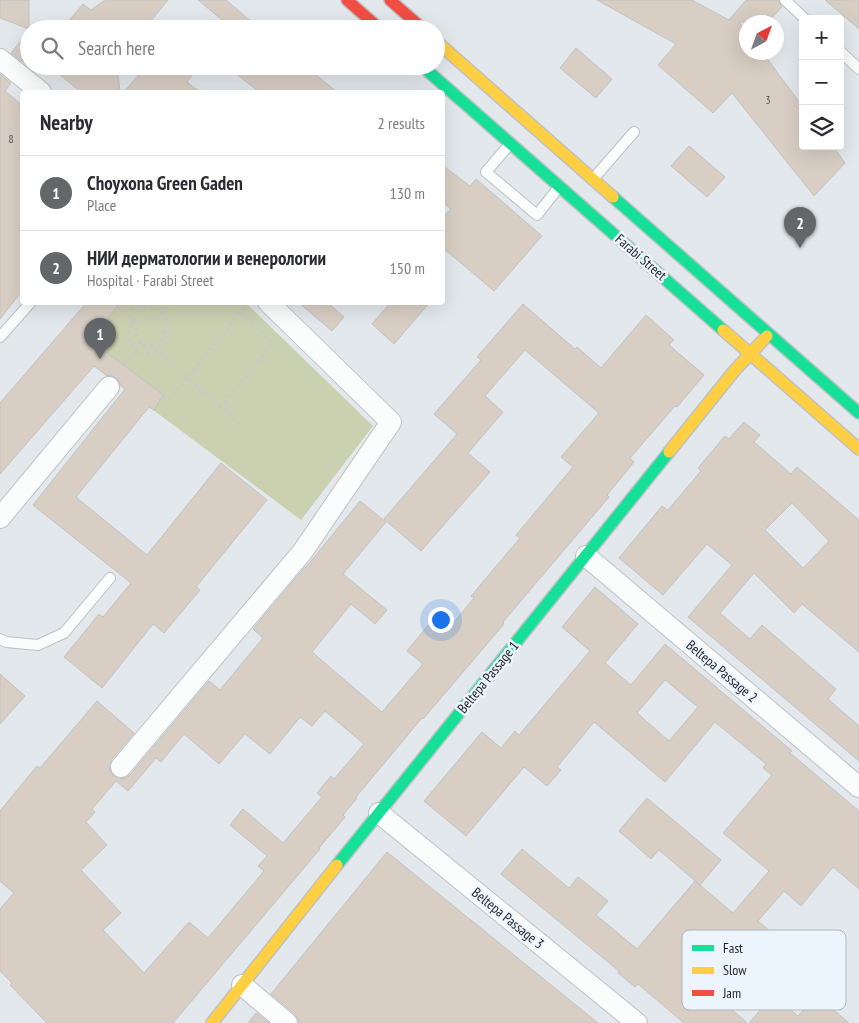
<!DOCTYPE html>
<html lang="en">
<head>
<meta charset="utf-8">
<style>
	body { margin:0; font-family:"PT Sans Narrow",sans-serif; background:#f2f2f3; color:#2b2b33 }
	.controls { position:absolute; right:15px; top:15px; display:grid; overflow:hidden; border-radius:5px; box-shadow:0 5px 20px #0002 }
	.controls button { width:45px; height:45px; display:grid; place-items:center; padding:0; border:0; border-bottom:1px solid #e1e1e2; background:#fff; color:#2b2b33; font:25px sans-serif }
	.compass { position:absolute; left:739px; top:15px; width:45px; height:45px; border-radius:50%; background:#fff; box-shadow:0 5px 20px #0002; rotate:41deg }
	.you { position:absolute; left:440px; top:619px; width:18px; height:18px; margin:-12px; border:4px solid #fff; border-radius:50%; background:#1a73e8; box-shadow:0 0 0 8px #1a73e833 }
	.badge { display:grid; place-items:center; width:32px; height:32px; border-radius:50%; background:#63676a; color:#fff; font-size:16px; font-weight:700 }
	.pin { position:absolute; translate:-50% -41px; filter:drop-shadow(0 1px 2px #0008) }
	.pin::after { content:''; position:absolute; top:26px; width:18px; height:15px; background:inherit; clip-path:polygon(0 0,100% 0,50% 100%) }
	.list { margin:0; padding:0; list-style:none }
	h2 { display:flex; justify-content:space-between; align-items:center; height:65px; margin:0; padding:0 20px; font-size:21px }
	h2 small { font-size:16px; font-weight:400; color:#7c7c81 }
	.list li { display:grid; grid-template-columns:32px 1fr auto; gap:15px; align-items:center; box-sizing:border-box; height:75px; padding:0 20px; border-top:1px solid #e1e1e2 }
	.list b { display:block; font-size:19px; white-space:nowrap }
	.list p { margin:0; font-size:16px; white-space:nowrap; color:#7c7c81 }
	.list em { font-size:16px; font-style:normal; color:#7c7c81 }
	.icon { flex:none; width:28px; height:28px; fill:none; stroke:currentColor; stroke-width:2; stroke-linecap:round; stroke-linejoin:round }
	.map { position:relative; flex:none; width:859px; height:1023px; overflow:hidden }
	.search { position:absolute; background:#fff; box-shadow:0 5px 20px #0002; left:20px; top:20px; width:425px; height:55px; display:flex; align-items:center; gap:12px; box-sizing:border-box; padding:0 18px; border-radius:28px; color:#7c7c81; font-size:19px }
	.panel { position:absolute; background:#fff; box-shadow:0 5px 20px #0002; left:20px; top:90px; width:425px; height:215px; border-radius:5px }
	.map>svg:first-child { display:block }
</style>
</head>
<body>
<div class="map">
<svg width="859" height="1023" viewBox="0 0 859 1023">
	<rect width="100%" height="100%" fill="#e3e8ec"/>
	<path fill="#cbd0b1" d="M 87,303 L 246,303 L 373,426 L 301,520 L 94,366 Z"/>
	<g fill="#d8cec4" stroke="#c1c2c3" fill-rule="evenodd">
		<path d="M 0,0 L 29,0 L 29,29 L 0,18 Z"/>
		<path d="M 105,0 L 168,0 L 144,29 L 62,29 L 83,4 L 91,10 Z"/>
		<path d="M 198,0 L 226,0 L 260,29 L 233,29 Z"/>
		<path d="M 597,0 L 692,0 L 729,20 L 746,0 L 778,0 L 779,2 L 782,7 L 768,22 L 739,22 L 746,32 L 746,52 L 762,52 L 803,107 L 803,146 L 833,146 L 845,163 L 814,196 L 732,93 L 713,113 L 658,65 L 676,44 Z"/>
		<path d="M 825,0 L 859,0 L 859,29 Z"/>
		<path d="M 29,31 L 29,63 L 27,65 L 11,53 Z"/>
		<path d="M 576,48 L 612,79 L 596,98 L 560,68 Z"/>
		<path d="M 49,66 L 117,66 L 120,92 L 81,92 Z"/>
		<path d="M 146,66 L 199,66 L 187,82 L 200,92 L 124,92 Z"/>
		<path d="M 227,66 L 305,66 L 337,92 L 259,92 Z"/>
		<path d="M 0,74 L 11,83 L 5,91 L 22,105 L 22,291 L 0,319 Z"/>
		<path d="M 689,146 L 725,177 L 707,197 L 671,166 Z"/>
		<path d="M 442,165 L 470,186 L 476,179 L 542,236 L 494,291 L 442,247 L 442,218 L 451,209 L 442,202 Z"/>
		<path d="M 87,302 L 121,302 L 107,319 L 115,325 L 106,352 L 163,395 L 154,410 L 149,407 L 76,497 L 147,555 L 221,463 L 267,500 L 196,587 L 200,590 L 164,633 L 153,624 L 102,688 L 64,657 L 99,614 L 103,617 L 131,583 L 33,505 L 125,389 L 120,385 L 120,382 L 116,378 L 111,375 L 107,376 L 94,366 L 0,474 L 0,403 Z"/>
		<path d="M 298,302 L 327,302 L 344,317 L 332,331 Z"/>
		<path d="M 391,302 L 430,302 L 394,344 L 372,324 Z"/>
		<path d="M 523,304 L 575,349 L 577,347 L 601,368 L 646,315 L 674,340 L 669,345 L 704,375 L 677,407 L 675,406 L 630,458 L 634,462 L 607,495 L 609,497 L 503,622 L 504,624 L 423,719 L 422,718 L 356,797 L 357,798 L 343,815 L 345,817 L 319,848 L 320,849 L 173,1023 L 47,1023 L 10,985 L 12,983 L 0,971 L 0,909 L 14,893 L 0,881 L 0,811 L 37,766 L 40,768 L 97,701 L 134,733 L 112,759 L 109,765 L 110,771 L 114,776 L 119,779 L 125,778 L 130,775 L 209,681 L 220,690 L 263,638 L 253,629 L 305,567 L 306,567 L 360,501 L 386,522 L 343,574 L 387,610 L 375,624 L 351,604 L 312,652 L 382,712 L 423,664 L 407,651 L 431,622 L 445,633 L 474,598 L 471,596 L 520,538 L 516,535 L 573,467 L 561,457 L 599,413 L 525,350 L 485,396 L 503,412 L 468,453 L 490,472 L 421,551 L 384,519 L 457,434 L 434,414 L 481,360 L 477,357 ZM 325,711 L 364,744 L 334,779 L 331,776 L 317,793 L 322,797 L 283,843 L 243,809 L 230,825 L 267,856 L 258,866 L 264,871 L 208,938 L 189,922 L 144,973 L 103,930 L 121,913 L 81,870 L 107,845 L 86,822 L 95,812 L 92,809 L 116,781 L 128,791 L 156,758 L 161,762 L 184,734 L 219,764 L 245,734 L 270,754 L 300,717 L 312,726 Z"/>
		<path d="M 744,422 L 760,435 L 754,442 L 791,474 L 797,467 L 859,520 L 859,652 L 802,604 L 794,613 L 754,573 L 720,613 L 750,639 L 762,625 L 836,689 L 828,699 L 859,726 L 859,761 L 688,617 L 732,565 L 707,544 L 663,595 L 619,558 L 662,506 L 668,510 L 701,471 L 698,468 L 725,436 L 729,439 ZM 792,503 L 829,541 L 803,568 L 765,530 Z"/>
		<path d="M 595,587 L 638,624 L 605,663 L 631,685 L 665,644 L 792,751 L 790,753 L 859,811 L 859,889 L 833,867 L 801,906 L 784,891 L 758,921 L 784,943 L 769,960 L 759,951 L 719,998 L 747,1023 L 684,1023 L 638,984 L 635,987 L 618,973 L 619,971 L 501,874 L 522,849 L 569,888 L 578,877 L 608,901 L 596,915 L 637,949 L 695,881 L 733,913 L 769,871 L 723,833 L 772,775 L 763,768 L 766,764 L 715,722 L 665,782 L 594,722 L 557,767 L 561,770 L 547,786 L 524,767 L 466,836 L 424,801 L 482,732 L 501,748 L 515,731 L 519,735 L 590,651 L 562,627 ZM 665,680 L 698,707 L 669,741 L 637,713 Z"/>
		<path d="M 0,674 L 25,696 L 0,724 Z"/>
		<path d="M 647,798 L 721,860 L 700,885 L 659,850 L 651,859 L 619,831 Z"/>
		<path d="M 387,852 L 519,959 L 598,1023 L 299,1023 L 298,1019 L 295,1014 L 271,994 Z"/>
		<path d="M 773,995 L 798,1016 L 816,995 L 849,1023 L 749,1023 Z"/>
		<path d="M 256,1013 L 269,1023 L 248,1023 Z"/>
	</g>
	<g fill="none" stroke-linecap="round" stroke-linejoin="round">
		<g stroke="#bdc1c4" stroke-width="12">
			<g id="lane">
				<path d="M 785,0 L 805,19"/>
				<path d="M 840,51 L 859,69"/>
				<path d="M 509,145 L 486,172 L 537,215 L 559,187"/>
				<path d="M 594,178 L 634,132"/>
				<path d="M 0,337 L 31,302"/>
				<path d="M 0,639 L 6,642 L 38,645 L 64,633 L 110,578"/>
			</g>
		</g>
		<g stroke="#bdc1c4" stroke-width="22">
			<g id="street">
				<path d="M 0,59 L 41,92"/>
				<path d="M 0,518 L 109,387"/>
				<path d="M 586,556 L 859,787"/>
				<path d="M 121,767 L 303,551 L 391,422 L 268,302"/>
				<path d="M 379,813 L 637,1023"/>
				<path d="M 242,985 L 287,1023"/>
			</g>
		</g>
		<g stroke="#bdc1c4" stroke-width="14">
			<g id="fast">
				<path d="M 422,66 L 723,330"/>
				<path d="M 613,197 L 859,413"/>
				<path d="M 337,865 L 669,452"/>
			</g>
		</g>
		<g stroke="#bdc1c4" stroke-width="14">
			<g id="slow">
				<path d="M 436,41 L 613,197"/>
				<path d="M 723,330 L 859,449"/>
				<path d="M 669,452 L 735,370 L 767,336"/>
				<path d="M 212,1023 L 337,865"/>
			</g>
		</g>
		<g stroke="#bdc1c4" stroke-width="14">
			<g id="jam">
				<path d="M 347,0 L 380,29"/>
				<path d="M 390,0 L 423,29"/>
			</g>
		</g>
		<g stroke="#c7c9c9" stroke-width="3" stroke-dasharray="2.5 4" stroke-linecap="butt">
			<path d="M 118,307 L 139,323"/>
			<path d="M 124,311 C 138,308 154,302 164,315 C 169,321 169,327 168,334 C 166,340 164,346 158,350 C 148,356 132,354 130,341 C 128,333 131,326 133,318"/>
			<circle cx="150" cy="332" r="14"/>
			<path d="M 156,319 L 170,302"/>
			<path d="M 151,345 L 242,426"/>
			<path d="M 124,365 L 142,343"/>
			<path d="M 163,395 L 170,399 L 248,303"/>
			<path d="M 220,407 L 273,343 L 240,311"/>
		</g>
		<use href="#lane" stroke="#fbfcfc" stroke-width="10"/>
		<use href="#street" stroke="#fbfcfc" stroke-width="20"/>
		<use href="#fast" stroke="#16e098" stroke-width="11"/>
		<use href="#slow" stroke="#ffcf43" stroke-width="11"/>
		<use href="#jam" stroke="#f24e42" stroke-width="11"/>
	</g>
	<g text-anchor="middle" stroke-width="5" stroke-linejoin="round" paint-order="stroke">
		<g font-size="11" fill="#4c4c4c">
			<text x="768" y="104">3</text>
			<text x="11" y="143">8</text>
		</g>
		<g font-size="14" fill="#1e2124" stroke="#ecf5fd">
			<text transform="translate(641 257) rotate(41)" y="5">Farabi Street</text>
			<text transform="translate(722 671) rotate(40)" y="5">Beltepa Passage 2</text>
			<text transform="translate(488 677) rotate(-51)" y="5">Beltepa Passage 1</text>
			<text transform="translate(508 918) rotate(39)" y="5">Beltepa Passage 3</text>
		</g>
	</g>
	<rect x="682" y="930" width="164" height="80" rx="8" fill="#ecf5fd" stroke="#aeb5bc" stroke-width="1"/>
	<rect x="692" y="945" width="22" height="6" fill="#16e098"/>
	<rect x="692" y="967" width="22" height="7" fill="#ffcf43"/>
	<rect x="692" y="990" width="22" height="6" fill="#f24e42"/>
	<g font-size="14" fill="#1e2124">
		<text x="723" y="953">Fast</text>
		<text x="723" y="975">Slow</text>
		<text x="723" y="998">Jam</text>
	</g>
</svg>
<div class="controls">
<button>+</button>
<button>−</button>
<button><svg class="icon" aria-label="layers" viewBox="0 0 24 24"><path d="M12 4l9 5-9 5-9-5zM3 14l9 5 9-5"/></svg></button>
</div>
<svg class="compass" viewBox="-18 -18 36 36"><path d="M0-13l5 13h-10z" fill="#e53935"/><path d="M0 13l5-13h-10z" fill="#7c7c81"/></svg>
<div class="you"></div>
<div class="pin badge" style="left:100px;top:359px">1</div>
<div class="pin badge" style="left:800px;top:248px">2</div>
<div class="search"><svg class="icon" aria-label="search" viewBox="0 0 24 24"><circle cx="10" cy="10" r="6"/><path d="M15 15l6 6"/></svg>Search here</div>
<section class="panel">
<h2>Nearby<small>2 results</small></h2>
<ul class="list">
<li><span class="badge">1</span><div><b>Choyxona Green Gaden</b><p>Place</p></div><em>130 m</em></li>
<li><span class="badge">2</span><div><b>НИИ дерматологии и венерологии</b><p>Hospital · Farabi Street</p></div><em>150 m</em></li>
</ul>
</section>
</div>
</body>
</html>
